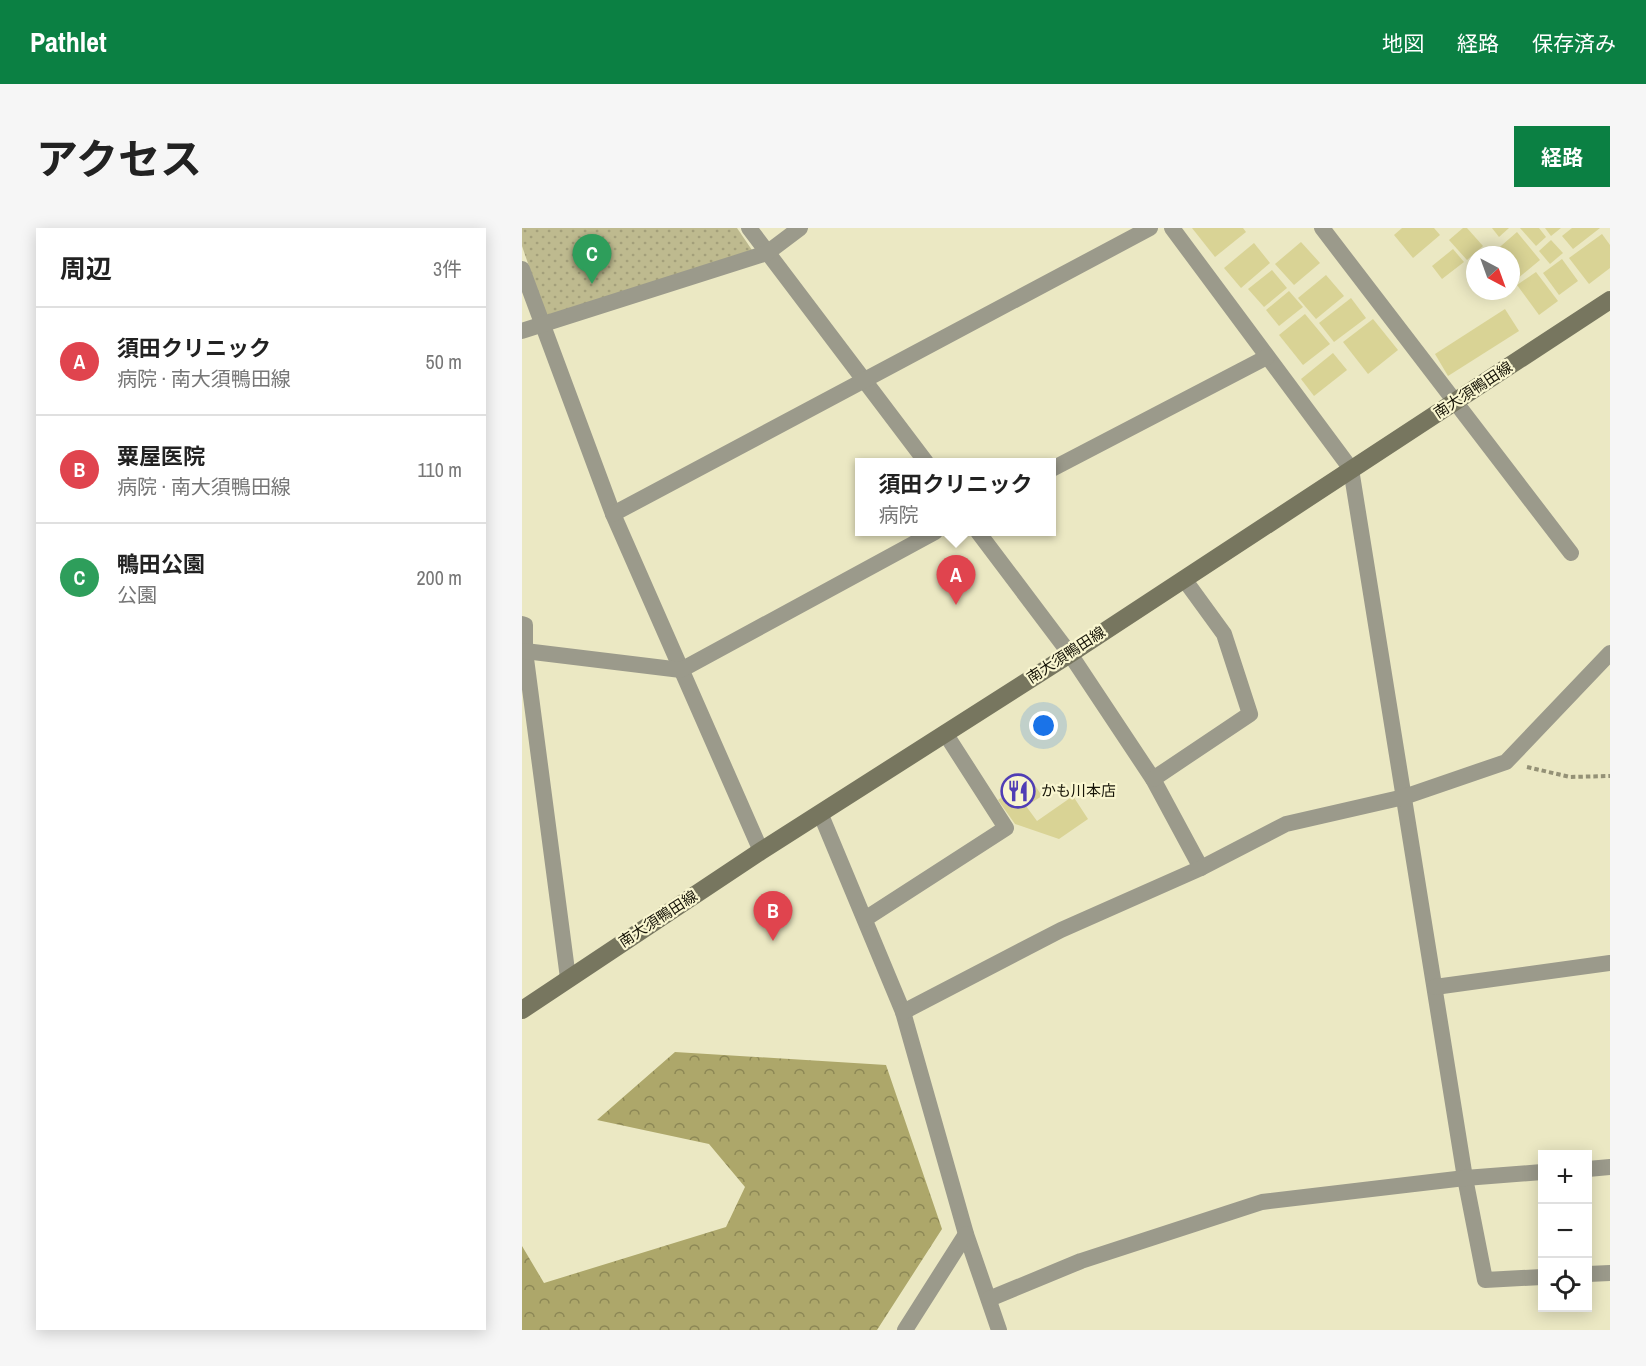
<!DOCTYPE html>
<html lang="ja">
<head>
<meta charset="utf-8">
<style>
	body { margin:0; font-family:"Archivo Narrow","Noto Sans JP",sans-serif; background:#f6f6f6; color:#222 }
	.controls { position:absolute; right:18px; bottom:18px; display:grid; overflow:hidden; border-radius:0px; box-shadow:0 3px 15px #0003 }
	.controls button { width:54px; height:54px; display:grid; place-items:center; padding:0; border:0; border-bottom:2px solid #e0e0e0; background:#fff; color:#222; font:30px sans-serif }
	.compass { position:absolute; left:944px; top:18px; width:54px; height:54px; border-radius:50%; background:#fff; box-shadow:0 3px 15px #0003; rotate:139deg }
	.you { position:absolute; left:522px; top:498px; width:21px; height:21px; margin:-15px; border:4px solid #fff; border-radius:50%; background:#1a73e8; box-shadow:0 0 0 9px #1a73e833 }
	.badge { display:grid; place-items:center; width:39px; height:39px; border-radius:50%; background:#0b8043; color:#fff; font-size:20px; font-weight:700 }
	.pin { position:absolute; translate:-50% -50px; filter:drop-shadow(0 2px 3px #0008) }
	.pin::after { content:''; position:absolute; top:32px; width:21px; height:18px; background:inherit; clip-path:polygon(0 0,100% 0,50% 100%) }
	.popup { position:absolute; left:333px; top:230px; width:201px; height:78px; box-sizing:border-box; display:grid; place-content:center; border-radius:0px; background:#fff; filter:drop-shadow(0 2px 4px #0005); font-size:20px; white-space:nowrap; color:#767676 }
	.popup b { font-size:22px; color:#222 }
	.popup::after { content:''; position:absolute; left:50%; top:100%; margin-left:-12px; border:12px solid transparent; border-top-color:#fff }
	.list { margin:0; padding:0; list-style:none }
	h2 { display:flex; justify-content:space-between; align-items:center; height:78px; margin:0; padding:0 24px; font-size:26px }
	h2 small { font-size:20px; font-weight:400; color:#767676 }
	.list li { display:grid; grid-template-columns:39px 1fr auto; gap:18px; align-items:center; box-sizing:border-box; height:108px; padding:0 24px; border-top:2px solid #e0e0e0 }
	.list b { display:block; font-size:22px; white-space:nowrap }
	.list p { margin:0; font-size:20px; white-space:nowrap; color:#767676 }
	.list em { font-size:20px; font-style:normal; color:#767676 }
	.icon { flex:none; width:33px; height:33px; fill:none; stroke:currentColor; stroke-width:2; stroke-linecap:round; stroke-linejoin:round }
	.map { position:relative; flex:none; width:1088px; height:1102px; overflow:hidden; border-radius:0px }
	header { display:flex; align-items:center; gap:36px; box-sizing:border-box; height:84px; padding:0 30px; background:#0b8043; color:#fff }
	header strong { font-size:28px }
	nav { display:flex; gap:33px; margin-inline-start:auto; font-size:21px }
	.intro { display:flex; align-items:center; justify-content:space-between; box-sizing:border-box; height:144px; padding:0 36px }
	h1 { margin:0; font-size:42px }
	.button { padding:15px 27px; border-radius:0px; background:#0b8043; color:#fff; font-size:21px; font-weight:700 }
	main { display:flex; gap:36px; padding:0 36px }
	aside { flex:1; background:#fff; border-radius:0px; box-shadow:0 3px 15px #0003 }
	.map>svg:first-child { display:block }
</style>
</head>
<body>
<header>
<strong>Pathlet</strong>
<nav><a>地図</a><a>経路</a><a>保存済み</a></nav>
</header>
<div class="intro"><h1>アクセス</h1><a class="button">経路</a></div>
<main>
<aside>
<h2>周辺<small>3件</small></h2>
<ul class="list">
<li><span class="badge" style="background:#e0444e">A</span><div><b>須田クリニック</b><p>病院 · 南大須鴨田線</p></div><em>50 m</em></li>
<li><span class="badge" style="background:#e0444e">B</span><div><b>粟屋医院</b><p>病院 · 南大須鴨田線</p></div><em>110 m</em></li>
<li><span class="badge" style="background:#2e9e5b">C</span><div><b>鴨田公園</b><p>公園</p></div><em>200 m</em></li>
</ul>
</aside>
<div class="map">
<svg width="1088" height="1102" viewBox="0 0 1088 1102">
	<defs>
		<pattern id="forest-crowns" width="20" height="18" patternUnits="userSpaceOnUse" patternTransform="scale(1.5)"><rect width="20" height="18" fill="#ada76a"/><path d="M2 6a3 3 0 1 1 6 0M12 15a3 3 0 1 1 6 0" fill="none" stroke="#8c8755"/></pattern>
		<pattern id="park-dots" width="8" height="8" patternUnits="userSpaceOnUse" patternTransform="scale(1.5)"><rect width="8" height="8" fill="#beba8f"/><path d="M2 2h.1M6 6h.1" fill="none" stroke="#a39f7a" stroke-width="1.8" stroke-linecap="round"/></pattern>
	</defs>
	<rect width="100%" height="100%" fill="#ebe8c3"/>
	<path fill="url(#forest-crowns)" d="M 153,824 L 364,837 L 420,1001 L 355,1102 L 0,1102 L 0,1018 L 22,1055 L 204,999 L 223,959 L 187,916 L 75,892 Z"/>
	<path fill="url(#park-dots)" d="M 0,0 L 215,0 L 230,22 L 25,91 L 0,18 Z"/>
	<g fill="#d9d395">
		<path d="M 670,0 L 721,0 L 724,4 L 693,29 Z"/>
		<path d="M 880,0 L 912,0 L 918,7 L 891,30 L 872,7 Z"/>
		<path d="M 941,0 L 945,0 L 961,18 L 945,32 L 927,12 Z"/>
		<path d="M 970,0 L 987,0 L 977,9 Z"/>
		<path d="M 998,0 L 1017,0 L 1024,9 L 1014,18 Z"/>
		<path d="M 1023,0 L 1039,0 L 1029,8 Z"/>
		<path d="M 1050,0 L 1078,0 L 1051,21 L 1040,8 Z"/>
		<path d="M 995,4 L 1018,32 L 995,51 L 989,44 L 989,27 L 974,27 L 972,24 Z"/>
		<path d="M 1080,6 L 1088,17 L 1088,40 L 1067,56 L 1047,30 Z"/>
		<path d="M 1029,12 L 1041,25 L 1028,36 L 1017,23 Z"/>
		<path d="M 779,14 L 798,35 L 772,57 L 753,36 Z"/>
		<path d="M 732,15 L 748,35 L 719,60 L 702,40 Z"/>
		<path d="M 931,21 L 942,34 L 920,51 L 910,38 Z"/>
		<path d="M 1040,31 L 1056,53 L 1037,67 L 1021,45 Z"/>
		<path d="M 750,42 L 765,60 L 742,79 L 726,61 Z"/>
		<path d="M 1014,44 L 1036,73 L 1017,87 L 995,57 Z"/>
		<path d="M 804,47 L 822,68 L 794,91 L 776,70 Z"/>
		<path d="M 767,63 L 781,79 L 757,98 L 744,82 Z"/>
		<path d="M 829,70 L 844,90 L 812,114 L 797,95 Z"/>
		<path d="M 983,81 L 997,103 L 926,148 L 913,126 Z"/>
		<path d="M 783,86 L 808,116 L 781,137 L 757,107 Z"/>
		<path d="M 851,91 L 876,122 L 846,146 L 821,114 Z"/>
		<path d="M 811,125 L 825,142 L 792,168 L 779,151 Z"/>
		<path d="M 508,550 L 520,568 L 504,578 L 515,593 L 551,568 L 566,591 L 537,611 L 493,596 L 476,572 Z"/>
	</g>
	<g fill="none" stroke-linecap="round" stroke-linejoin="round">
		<path stroke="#949176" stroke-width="4" stroke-dasharray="4.5 3" stroke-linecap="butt" d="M 1005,539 L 1048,549 L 1088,548"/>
		<g stroke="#9b9a8b" stroke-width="16">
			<path d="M 227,0 L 404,234"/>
			<path d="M 650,0 L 829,241 L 943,950 L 963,1052 L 1020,1049"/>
			<path d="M 800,0 L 1049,325"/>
			<path d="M 0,41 L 91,286 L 239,623"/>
			<path d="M 0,103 L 245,25 L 278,0"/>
			<path d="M 530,241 L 745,129"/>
			<path d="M 91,286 L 628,0"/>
			<path d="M 456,304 L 548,426 L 631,551 L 679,640"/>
			<path d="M 0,396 L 3,397 L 3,423 L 46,750"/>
			<path d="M 3,423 L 159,442 L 413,304"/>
			<path d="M 631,551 L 728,486 L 702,406 L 662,351"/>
			<path d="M 299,587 L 381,784 L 444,1006 L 477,1102"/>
			<path d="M 343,691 L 484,600 L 423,505"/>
			<path d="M 913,759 L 1088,735"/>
			<path d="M 381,784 L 539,702 L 679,640 L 764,596 L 882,569 L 984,534 L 1088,425"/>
			<path d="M 1066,941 L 1088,939"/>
			<path d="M 1066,1046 L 1088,1045"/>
			<path d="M 467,1071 L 559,1033 L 740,974 L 943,950 L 1020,944"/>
			<path d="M 383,1102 L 444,1006"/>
		</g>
		<path stroke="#77765f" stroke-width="18" d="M 0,782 L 239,623 L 548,426 L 1088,72"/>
	</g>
	<defs>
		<g id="restaurant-ring" transform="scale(1.725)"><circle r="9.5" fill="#f9f6d0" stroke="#503eb5" stroke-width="1.5"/><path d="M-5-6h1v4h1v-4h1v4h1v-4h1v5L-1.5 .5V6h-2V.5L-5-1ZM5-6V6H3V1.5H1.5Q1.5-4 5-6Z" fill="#503eb5"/></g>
	</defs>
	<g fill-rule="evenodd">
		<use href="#restaurant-ring" x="496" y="563"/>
	</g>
	<g text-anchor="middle" stroke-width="4.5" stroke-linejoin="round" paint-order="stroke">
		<g font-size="15" fill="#161407" stroke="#f9f6d0">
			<text transform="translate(951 162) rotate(-33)" y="5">南大須鴨田線</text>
			<text transform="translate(544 427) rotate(-33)" y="5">南大須鴨田線</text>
			<text transform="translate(136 691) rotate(-33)" y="5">南大須鴨田線</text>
		</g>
		<g font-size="15" fill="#161407" stroke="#f9f6d0" text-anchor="start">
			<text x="519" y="568">かも川本店</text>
		</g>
	</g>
</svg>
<div class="controls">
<button>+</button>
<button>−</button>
<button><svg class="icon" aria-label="locate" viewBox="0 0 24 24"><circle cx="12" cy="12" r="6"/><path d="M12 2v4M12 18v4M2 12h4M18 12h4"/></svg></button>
</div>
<svg class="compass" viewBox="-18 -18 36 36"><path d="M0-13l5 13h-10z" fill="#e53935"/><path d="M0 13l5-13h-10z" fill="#767676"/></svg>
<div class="you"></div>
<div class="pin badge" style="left:434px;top:377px;background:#e0444e">A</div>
<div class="popup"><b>須田クリニック</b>病院</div>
<div class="pin badge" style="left:251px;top:713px;background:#e0444e">B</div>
<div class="pin badge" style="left:70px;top:56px;background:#2e9e5b">C</div>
</div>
</main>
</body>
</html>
